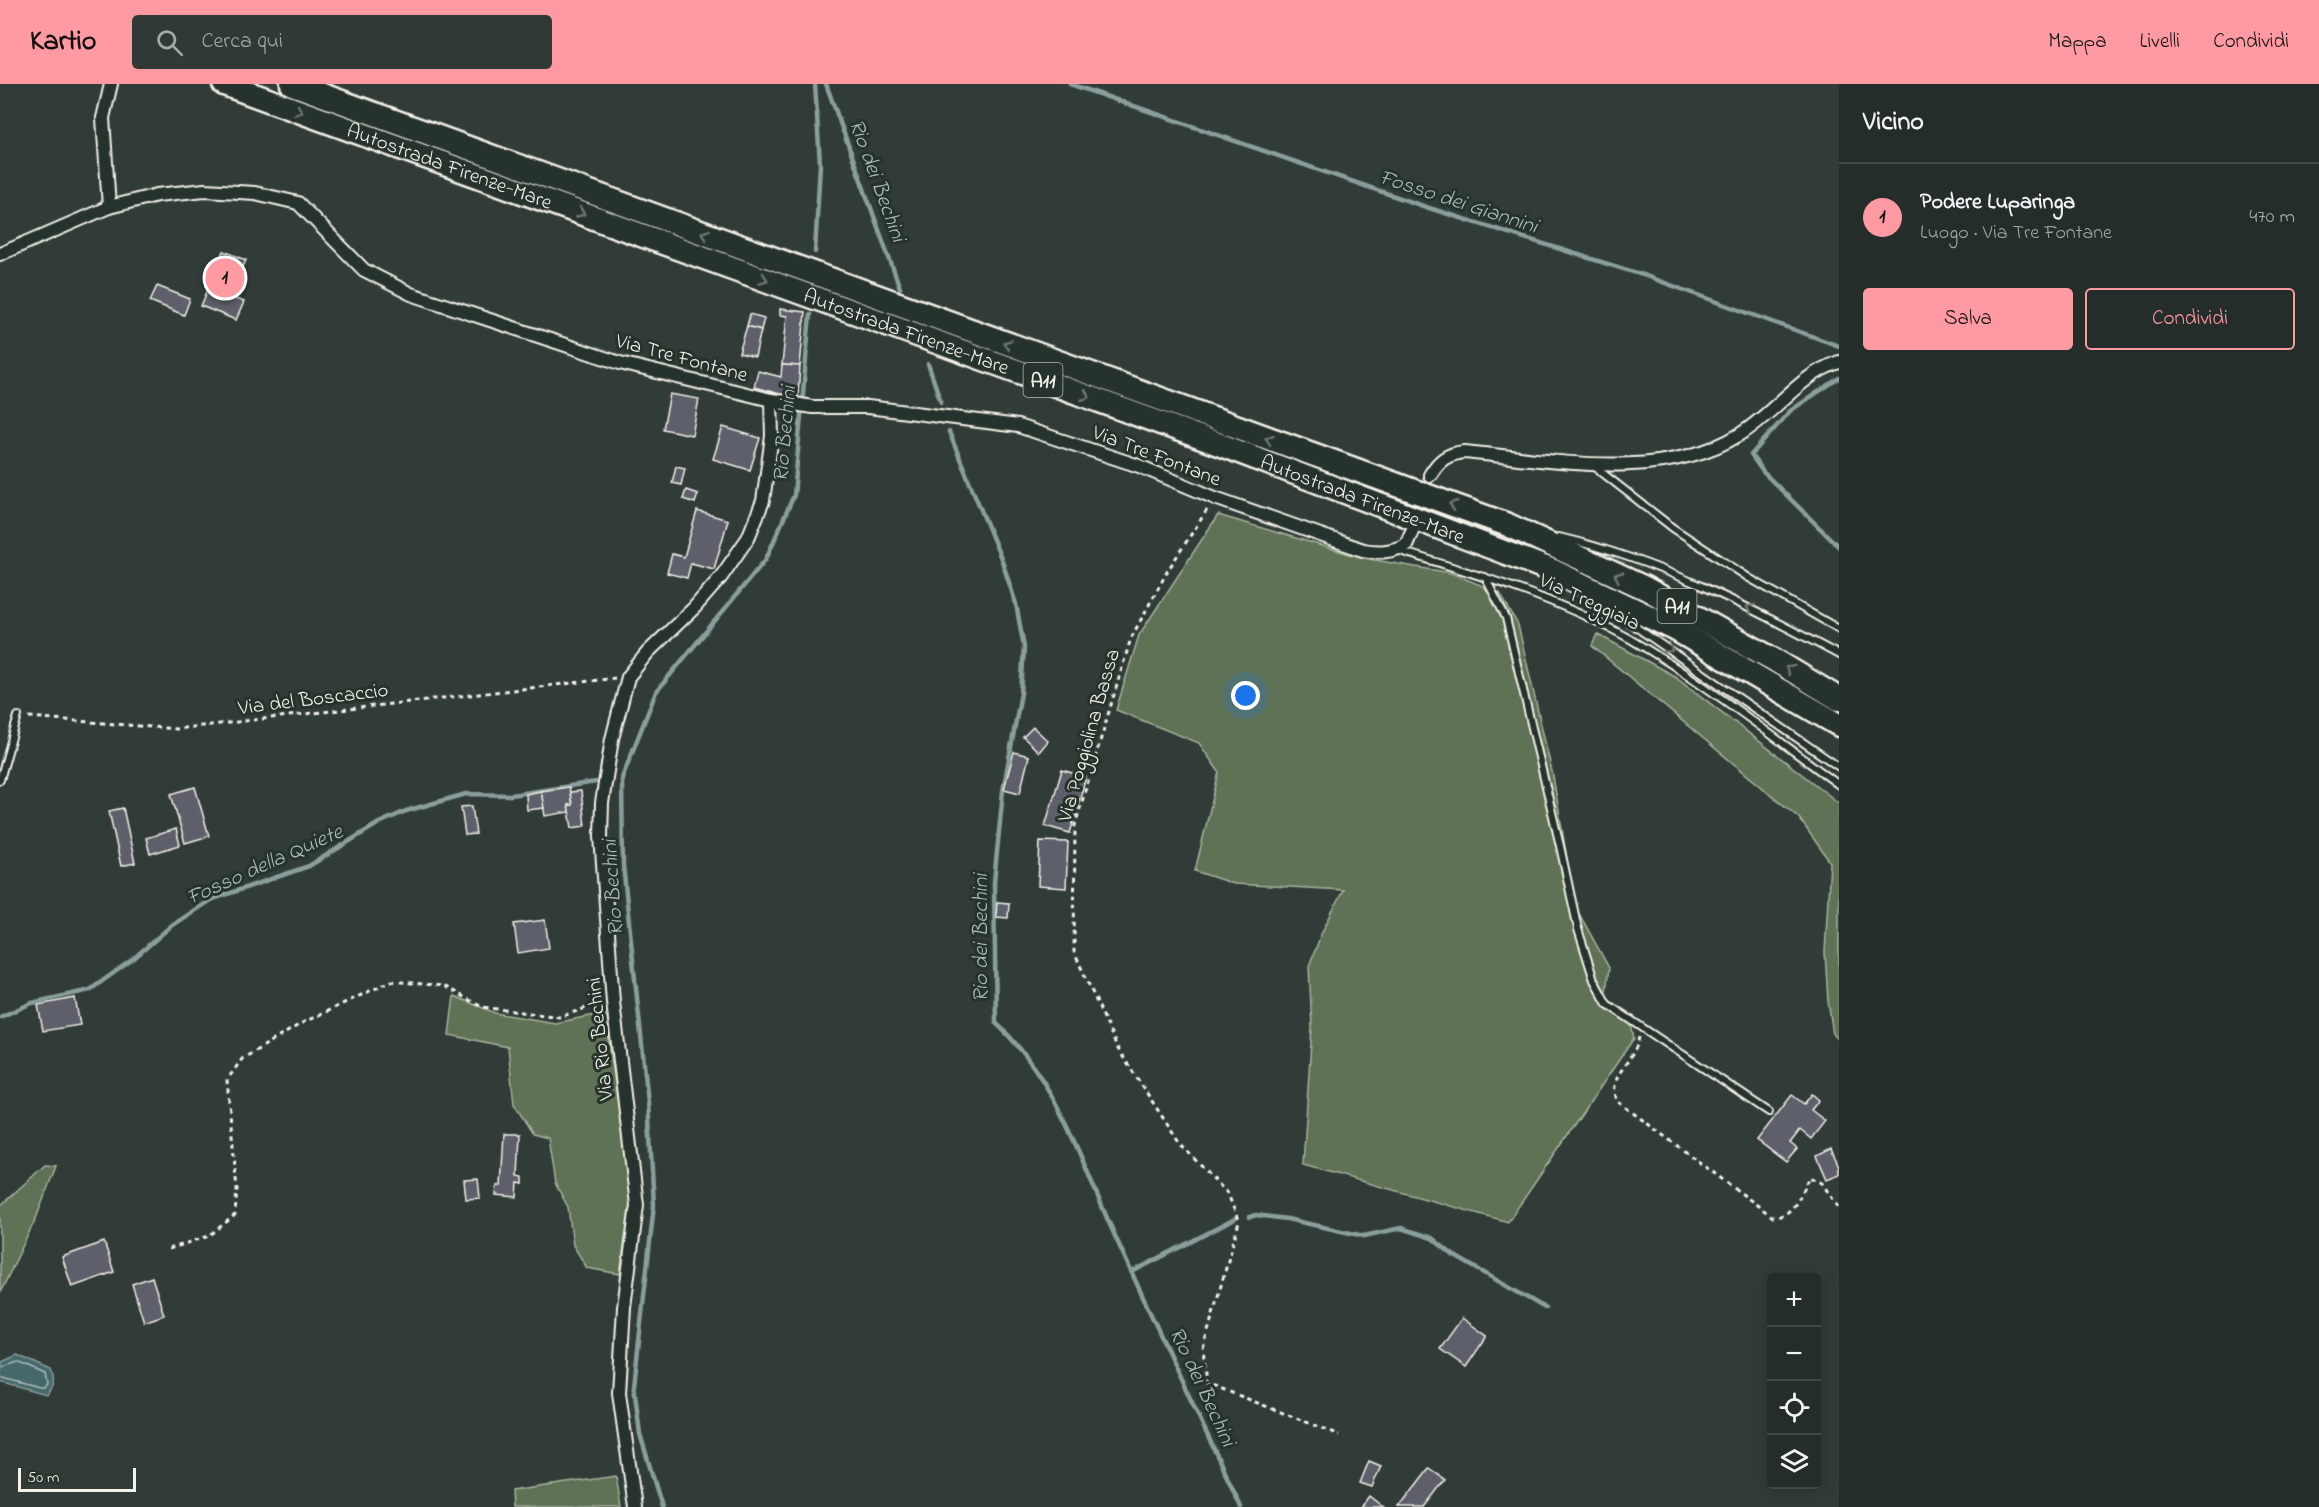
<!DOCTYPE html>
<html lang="it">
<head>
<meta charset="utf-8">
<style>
	body { margin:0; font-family:"Indie Flower",sans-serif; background:#313937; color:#f1f3f6 }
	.controls { position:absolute; right:18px; bottom:18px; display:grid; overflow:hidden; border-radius:6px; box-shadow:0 3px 15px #0003 }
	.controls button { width:54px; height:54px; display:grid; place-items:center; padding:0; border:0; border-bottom:2px solid #424947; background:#252d2b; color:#f1f3f6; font:30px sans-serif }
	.scale { position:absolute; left:18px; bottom:15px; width:118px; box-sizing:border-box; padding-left:6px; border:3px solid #f4f1e8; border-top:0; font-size:16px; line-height:21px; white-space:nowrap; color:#f4f1e8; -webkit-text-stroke:4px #26332d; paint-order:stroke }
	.you { position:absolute; left:1246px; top:612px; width:21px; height:21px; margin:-15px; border:4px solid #fff; border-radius:50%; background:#1a73e8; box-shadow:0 0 0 9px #1a73e833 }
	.badge { display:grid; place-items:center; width:39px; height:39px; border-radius:50%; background:#ff9aa2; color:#111; font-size:20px; font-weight:700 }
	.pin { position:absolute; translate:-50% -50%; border:3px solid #fff; box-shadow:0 2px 6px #0006 }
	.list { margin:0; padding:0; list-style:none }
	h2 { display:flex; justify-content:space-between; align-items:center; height:78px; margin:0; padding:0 24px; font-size:26px }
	h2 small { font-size:20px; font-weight:400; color:#a3a8a9 }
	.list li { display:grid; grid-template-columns:39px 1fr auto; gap:18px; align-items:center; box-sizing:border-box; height:108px; padding:0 24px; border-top:2px solid #424947 }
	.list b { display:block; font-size:22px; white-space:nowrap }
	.list p { margin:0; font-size:20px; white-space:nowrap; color:#a3a8a9 }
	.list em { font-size:20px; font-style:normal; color:#a3a8a9 }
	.actions { display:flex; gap:12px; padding:18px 24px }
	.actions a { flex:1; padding:14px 0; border:2px solid #ff9aa2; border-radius:6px; text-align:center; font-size:21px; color:#ff9aa2 }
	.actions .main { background:#ff9aa2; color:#111 }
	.icon { flex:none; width:33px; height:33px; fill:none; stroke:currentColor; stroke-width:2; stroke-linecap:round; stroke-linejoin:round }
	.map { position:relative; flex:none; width:1839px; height:1423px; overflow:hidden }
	header { display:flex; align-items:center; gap:36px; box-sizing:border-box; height:84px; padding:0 30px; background:#ff9aa2; color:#111 }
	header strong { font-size:28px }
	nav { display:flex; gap:33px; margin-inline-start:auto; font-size:21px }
	.search { width:420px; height:54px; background:#313937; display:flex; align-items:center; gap:15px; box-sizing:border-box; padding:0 21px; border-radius:6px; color:#a3a8a9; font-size:22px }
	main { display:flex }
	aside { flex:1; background:#252d2b }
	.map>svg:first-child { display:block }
</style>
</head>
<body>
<header>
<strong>Kartio</strong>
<div class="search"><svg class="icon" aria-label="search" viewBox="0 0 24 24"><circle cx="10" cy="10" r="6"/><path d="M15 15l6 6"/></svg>Cerca qui</div>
<nav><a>Mappa</a><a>Livelli</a><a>Condividi</a></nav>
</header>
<main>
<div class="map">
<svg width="1839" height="1423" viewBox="0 0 1839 1423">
	<rect width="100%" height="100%" fill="#313c39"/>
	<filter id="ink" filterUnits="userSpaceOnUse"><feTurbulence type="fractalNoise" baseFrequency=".0167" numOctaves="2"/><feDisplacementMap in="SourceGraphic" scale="12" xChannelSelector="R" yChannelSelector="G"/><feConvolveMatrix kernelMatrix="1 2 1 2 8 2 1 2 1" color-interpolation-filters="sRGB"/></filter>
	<g filter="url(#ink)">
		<g fill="#5f7255" stroke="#aab29e" stroke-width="1.5">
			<path d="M 1218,431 L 1363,474 L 1451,489 L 1500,509 L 1518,541 L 1553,692 L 1575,822 L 1609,884 L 1605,915 L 1628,928 L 1634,954 L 1508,1138 L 1303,1081 L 1312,943 L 1309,882 L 1322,848 L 1343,806 L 1234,800 L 1195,787 L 1219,688 L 1199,659 L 1116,626 L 1139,551 Z"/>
			<path d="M 1597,550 L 1676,593 L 1839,719 L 1839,956 L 1833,950 L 1828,917 L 1825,868 L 1830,778 L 1799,734 L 1592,562 Z"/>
			<path d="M 454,912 L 495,929 L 555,939 L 605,929 L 631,1112 L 620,1190 L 587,1184 L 573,1161 L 568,1123 L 555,1099 L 548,1054 L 533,1050 L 514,1020 L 508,963 L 449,951 Z"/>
			<path d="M 45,1081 L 56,1082 L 37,1132 L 0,1209 L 0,1122 Z"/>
			<path d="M 616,1392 L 621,1423 L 512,1423 L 511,1407 Z"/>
		</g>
		<path fill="#44686a" stroke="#8a9f9c" stroke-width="1.5" d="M 17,1271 L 51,1286 C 55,1297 54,1303 46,1311 L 0,1298 L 2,1278 Z"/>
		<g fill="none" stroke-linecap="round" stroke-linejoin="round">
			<path stroke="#aebab6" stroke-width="1.5" d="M 0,1284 L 18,1278 L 45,1290 L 47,1301 L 44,1304 L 39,1304 L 0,1293"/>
			<g stroke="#8a9f9c" stroke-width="4.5">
				<path d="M 826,0 L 900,204"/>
				<path d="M 1070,0 L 1429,124 L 1643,191 L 1839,262"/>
				<path d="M 815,168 L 820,80 L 815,0"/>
				<path d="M 928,280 L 941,318"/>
				<path d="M 1839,294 L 1790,327 L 1751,371 L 1763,388 L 1839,463"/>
				<path d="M 949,348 L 1002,477 L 1016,520 L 1024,563 L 1021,609 L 1003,707 L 994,798 L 996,939 C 1055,994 1079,1071 1111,1143 C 1153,1237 1198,1330 1241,1423"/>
				<path d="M 0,933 L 32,919 L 90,906 L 133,875 L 172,841 L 210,816 L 309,782 L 379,739 L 406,727 L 466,710 L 511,711 L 596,698"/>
				<path d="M 1250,1133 L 1256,1131 L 1287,1135 L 1364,1152 L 1401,1144 L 1432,1154 L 1453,1171 L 1545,1224"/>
				<path d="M 1132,1188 L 1235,1135"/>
				<path d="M 662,1423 L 640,1350 L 634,1302 L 654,1121 L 648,1018 L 623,781 L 622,694 L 656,608 L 766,475 L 794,411 L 810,230"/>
			</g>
		</g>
		<g fill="#5d5e6b" stroke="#f4f1e8" stroke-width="1.5">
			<path d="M 224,167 L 246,176 L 230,213 L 244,218 L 236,236 L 201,222 Z"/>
			<path d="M 157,202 L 190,215 L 184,231 L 150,217 Z"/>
			<path d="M 780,225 L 805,228 L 800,282 L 782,281 L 787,232 L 780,231 Z"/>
			<path d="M 750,230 L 764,234 L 761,246 L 747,242 Z"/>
			<path d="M 747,242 L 761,246 L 755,273 L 739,269 Z"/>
			<path d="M 782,281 L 800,282 L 798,312 L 780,310 L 754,303 L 758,287 L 781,293 Z"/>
			<path d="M 670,310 L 699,315 L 692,351 L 663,345 Z"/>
			<path d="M 723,343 L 760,354 L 750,386 L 713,375 Z"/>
			<path d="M 676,382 L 685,384 L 681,401 L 672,399 Z"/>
			<path d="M 686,406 L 698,410 L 695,419 L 683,415 Z"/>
			<path d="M 697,427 L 728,436 L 714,485 L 691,479 L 687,494 L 667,489 L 672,470 L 684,473 Z"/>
			<path d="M 1033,643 L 1048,657 L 1039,668 L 1023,653 Z"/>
			<path d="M 1014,668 L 1029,672 L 1020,709 L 1004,705 Z"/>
			<path d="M 1062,686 L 1086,693 L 1070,749 L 1045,742 Z"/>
			<path d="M 195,703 L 209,752 L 185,759 L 171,710 Z"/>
			<path d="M 569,703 L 572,721 L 568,721 L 569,728 L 545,732 L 541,707 Z"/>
			<path d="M 541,707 L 544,724 L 527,726 L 526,710 Z"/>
			<path d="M 581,707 L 585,742 L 572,744 L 568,721 L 572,721 L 570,708 Z"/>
			<path d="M 472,722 L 476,750 L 465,751 L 461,723 Z"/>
			<path d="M 123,724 L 135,779 L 121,782 L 109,727 Z"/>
			<path d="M 176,745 L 180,761 L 150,770 L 146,754 Z"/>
			<path d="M 1040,757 L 1068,758 L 1066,804 L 1038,802 Z"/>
			<path d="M 997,818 L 1009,819 L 1008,834 L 996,833 Z"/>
			<path d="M 545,836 L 549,864 L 518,869 L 514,840 Z"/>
			<path d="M 75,914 L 80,941 L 43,947 L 38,921 Z"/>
			<path d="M 1812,1010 L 1819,1016 L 1811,1026 L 1825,1037 L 1811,1055 L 1800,1046 L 1790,1059 L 1797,1065 L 1786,1078 L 1757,1056 L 1792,1011 L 1804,1020 Z"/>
			<path d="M 504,1050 L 520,1050 L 518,1092 L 523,1093 L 523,1100 L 518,1099 L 517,1113 L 496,1111 L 497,1102 L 501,1102 Z"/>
			<path d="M 1831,1065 L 1839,1082 L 1839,1090 L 1827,1095 L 1817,1072 Z"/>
			<path d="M 478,1095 L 480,1114 L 466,1115 L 464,1096 Z"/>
			<path d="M 104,1158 L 114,1188 L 72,1203 L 62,1173 Z"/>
			<path d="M 152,1193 L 164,1231 L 144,1238 L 132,1200 Z"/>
			<path d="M 1462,1234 L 1487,1252 L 1466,1283 L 1440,1265 Z"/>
			<path d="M 1369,1377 L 1381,1382 L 1372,1403 L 1360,1399 Z"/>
			<path d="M 1429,1384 L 1445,1396 L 1424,1423 L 1399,1423 Z"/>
			<path d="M 1369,1412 L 1383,1423 L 1361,1423 Z"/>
		</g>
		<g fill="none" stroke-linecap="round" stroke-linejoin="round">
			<path stroke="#4e5753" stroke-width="12" stroke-dasharray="12 6" stroke-linecap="butt" d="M 1414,440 L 1430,391"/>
			<g stroke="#f4f1e8" stroke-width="10">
				<g id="service">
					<path d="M 1595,383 L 1673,444 L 1749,494 L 1839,545"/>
					<path d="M 1559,453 C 1658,476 1750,523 1839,571"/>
					<path d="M 1397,466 C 1476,490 1557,514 1630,555 C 1704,598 1771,651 1839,701"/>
					<path d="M 1485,493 L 1506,534 L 1560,762 L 1578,845 L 1594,896 L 1607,920 L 1769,1028"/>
					<path d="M 1611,526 L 1839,683"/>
					<path d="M 0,696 L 18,632"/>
				</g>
			</g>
			<g stroke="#f4f1e8" stroke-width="16">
				<g id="minor">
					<path d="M 109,123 L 103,34 L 111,0"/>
					<path d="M 0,170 L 109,123 L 157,111 L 205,106 L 255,109 L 298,119 L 364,186 L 411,210 L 620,279 L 771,316 L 812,323 L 868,323 L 1018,342 L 1139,382 L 1215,414 L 1363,466 C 1379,469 1391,468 1406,461 L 1412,447"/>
					<path d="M 1430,391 C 1439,376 1447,370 1464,368 C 1551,376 1661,399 1739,351 C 1774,330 1799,291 1839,278"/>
					<path d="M 635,1423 L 619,1309 L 624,1223 L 637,1121 L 613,918 L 601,752 L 602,719 L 612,655 L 628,593 L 648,568 L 694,524 L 721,493 L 748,454 L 763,417 L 772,352 L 771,316"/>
				</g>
			</g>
			<g stroke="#f4f1e8" stroke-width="27">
				<g id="motorway">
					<path id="s1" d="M 224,0 L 1213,358 L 1551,486 L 1675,545 L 1839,641"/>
					<path d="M 292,0 L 1508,441 L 1645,504 L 1776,577 L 1839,615"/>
				</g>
			</g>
			<g stroke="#f4f1e8" stroke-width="3" stroke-dasharray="4.5 4.5" stroke-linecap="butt">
				<path d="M 1207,426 L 1168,486 L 1131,554 L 1075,741 L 1074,868 L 1118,965 L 1180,1060 L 1228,1110 L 1239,1138 L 1203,1265 L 1207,1299 L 1339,1351"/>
				<path d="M 29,633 L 176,645 L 616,594"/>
				<path d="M 1639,953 C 1636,973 1617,985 1615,1002 C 1614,1006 1616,1013 1617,1017 L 1773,1133 C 1793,1134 1802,1108 1810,1093 L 1822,1099 L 1839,1124"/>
				<path d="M 169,1165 L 209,1152 L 235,1131 L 237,1105 L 227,996 L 242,975 L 302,939 L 391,897 L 444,902 L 482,923 L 560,933 L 600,919"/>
			</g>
			<use href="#service" stroke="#26332d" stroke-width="6"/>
			<use href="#minor" stroke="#26332d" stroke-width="12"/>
			<use href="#motorway" stroke="#26332d" stroke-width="22"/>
		</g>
		<defs><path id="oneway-chevron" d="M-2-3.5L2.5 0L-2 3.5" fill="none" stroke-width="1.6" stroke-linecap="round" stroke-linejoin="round" transform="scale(1.5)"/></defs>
		<g stroke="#6e766e">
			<use href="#oneway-chevron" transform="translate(299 27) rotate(20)"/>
			<use href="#oneway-chevron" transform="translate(581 129) rotate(20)"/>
			<use href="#oneway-chevron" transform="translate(705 150) rotate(-160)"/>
			<use href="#oneway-chevron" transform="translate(764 195) rotate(20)"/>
			<use href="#oneway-chevron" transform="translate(1007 260) rotate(-160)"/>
			<use href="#oneway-chevron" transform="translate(1086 312) rotate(20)"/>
			<use href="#oneway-chevron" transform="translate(1269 355) rotate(-160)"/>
			<use href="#oneway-chevron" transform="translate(1453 421) rotate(-160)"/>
			<use href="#oneway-chevron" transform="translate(1618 492) rotate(-155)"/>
			<use href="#oneway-chevron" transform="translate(1750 524) rotate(-154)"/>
			<use href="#oneway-chevron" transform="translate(1669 565) rotate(34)"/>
			<use href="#oneway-chevron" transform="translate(1789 585) rotate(-149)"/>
		</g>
	</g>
	<g text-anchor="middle" stroke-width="6" stroke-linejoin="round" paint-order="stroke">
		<g fill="#26332d" stroke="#b6b8b0" stroke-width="1.5">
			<rect x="1023.5" y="279" width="39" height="34" rx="4.5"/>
			<rect x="1657.5" y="505" width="39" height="34" rx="4.5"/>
		</g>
		<g font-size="20" font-weight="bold" fill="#f4f1e8">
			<text x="1043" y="303">A11</text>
			<text x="1677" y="529">A11</text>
		</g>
		<g font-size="21" fill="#f4f1e8" stroke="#26332d">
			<text dy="7" stroke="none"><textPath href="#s1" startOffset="240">Autostrada Firenze-Mare</textPath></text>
			<text dy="7" stroke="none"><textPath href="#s1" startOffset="726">Autostrada Firenze-Mare</textPath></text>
			<text transform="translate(682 273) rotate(15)" y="7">Via Tre Fontane</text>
			<text transform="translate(1157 371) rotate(21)" y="7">Via Tre Fontane</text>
			<text dy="7" stroke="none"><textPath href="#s1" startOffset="1212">Autostrada Firenze-Mare</textPath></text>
			<text transform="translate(1590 517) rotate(25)" y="7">Via Treggiaia</text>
			<text transform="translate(313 614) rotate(-7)" y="7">Via del Boscaccio</text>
			<text transform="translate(1088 651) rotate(-74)" y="7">Via Poggiolina Bassa</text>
			<text transform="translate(599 955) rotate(-96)" y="7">Via Rio Bechini</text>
		</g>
		<g font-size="22" font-style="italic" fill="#aebab6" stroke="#26332d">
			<text transform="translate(879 96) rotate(70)" y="8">Rio dei Bechini</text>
			<text transform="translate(1459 116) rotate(18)" y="8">Fosso dei Giannini</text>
			<text transform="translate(783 350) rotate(-85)" y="8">Rio Bechini</text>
			<text transform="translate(264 779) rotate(-24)" y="8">Fosso della Quiete</text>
			<text transform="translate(611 804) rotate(-94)" y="8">Rio Bechini</text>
			<text transform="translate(979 854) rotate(-90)" y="8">Rio dei Bechini</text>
			<text transform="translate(1204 1302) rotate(65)" y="8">Rio dei Bechini</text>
		</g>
	</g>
</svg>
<div class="controls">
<button>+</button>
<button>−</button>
<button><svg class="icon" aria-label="locate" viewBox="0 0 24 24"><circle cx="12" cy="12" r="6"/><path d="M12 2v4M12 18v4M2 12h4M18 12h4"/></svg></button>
<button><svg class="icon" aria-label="layers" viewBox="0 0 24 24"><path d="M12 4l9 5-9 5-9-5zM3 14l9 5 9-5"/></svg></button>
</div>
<div class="scale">50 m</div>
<div class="you"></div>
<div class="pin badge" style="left:225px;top:194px">1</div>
</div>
<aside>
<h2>Vicino<small></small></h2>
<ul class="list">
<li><span class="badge">1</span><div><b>Podere Luparinga</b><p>Luogo · Via Tre Fontane</p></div><em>470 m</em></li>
</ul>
<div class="actions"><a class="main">Salva</a><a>Condividi</a></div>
</aside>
</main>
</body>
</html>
